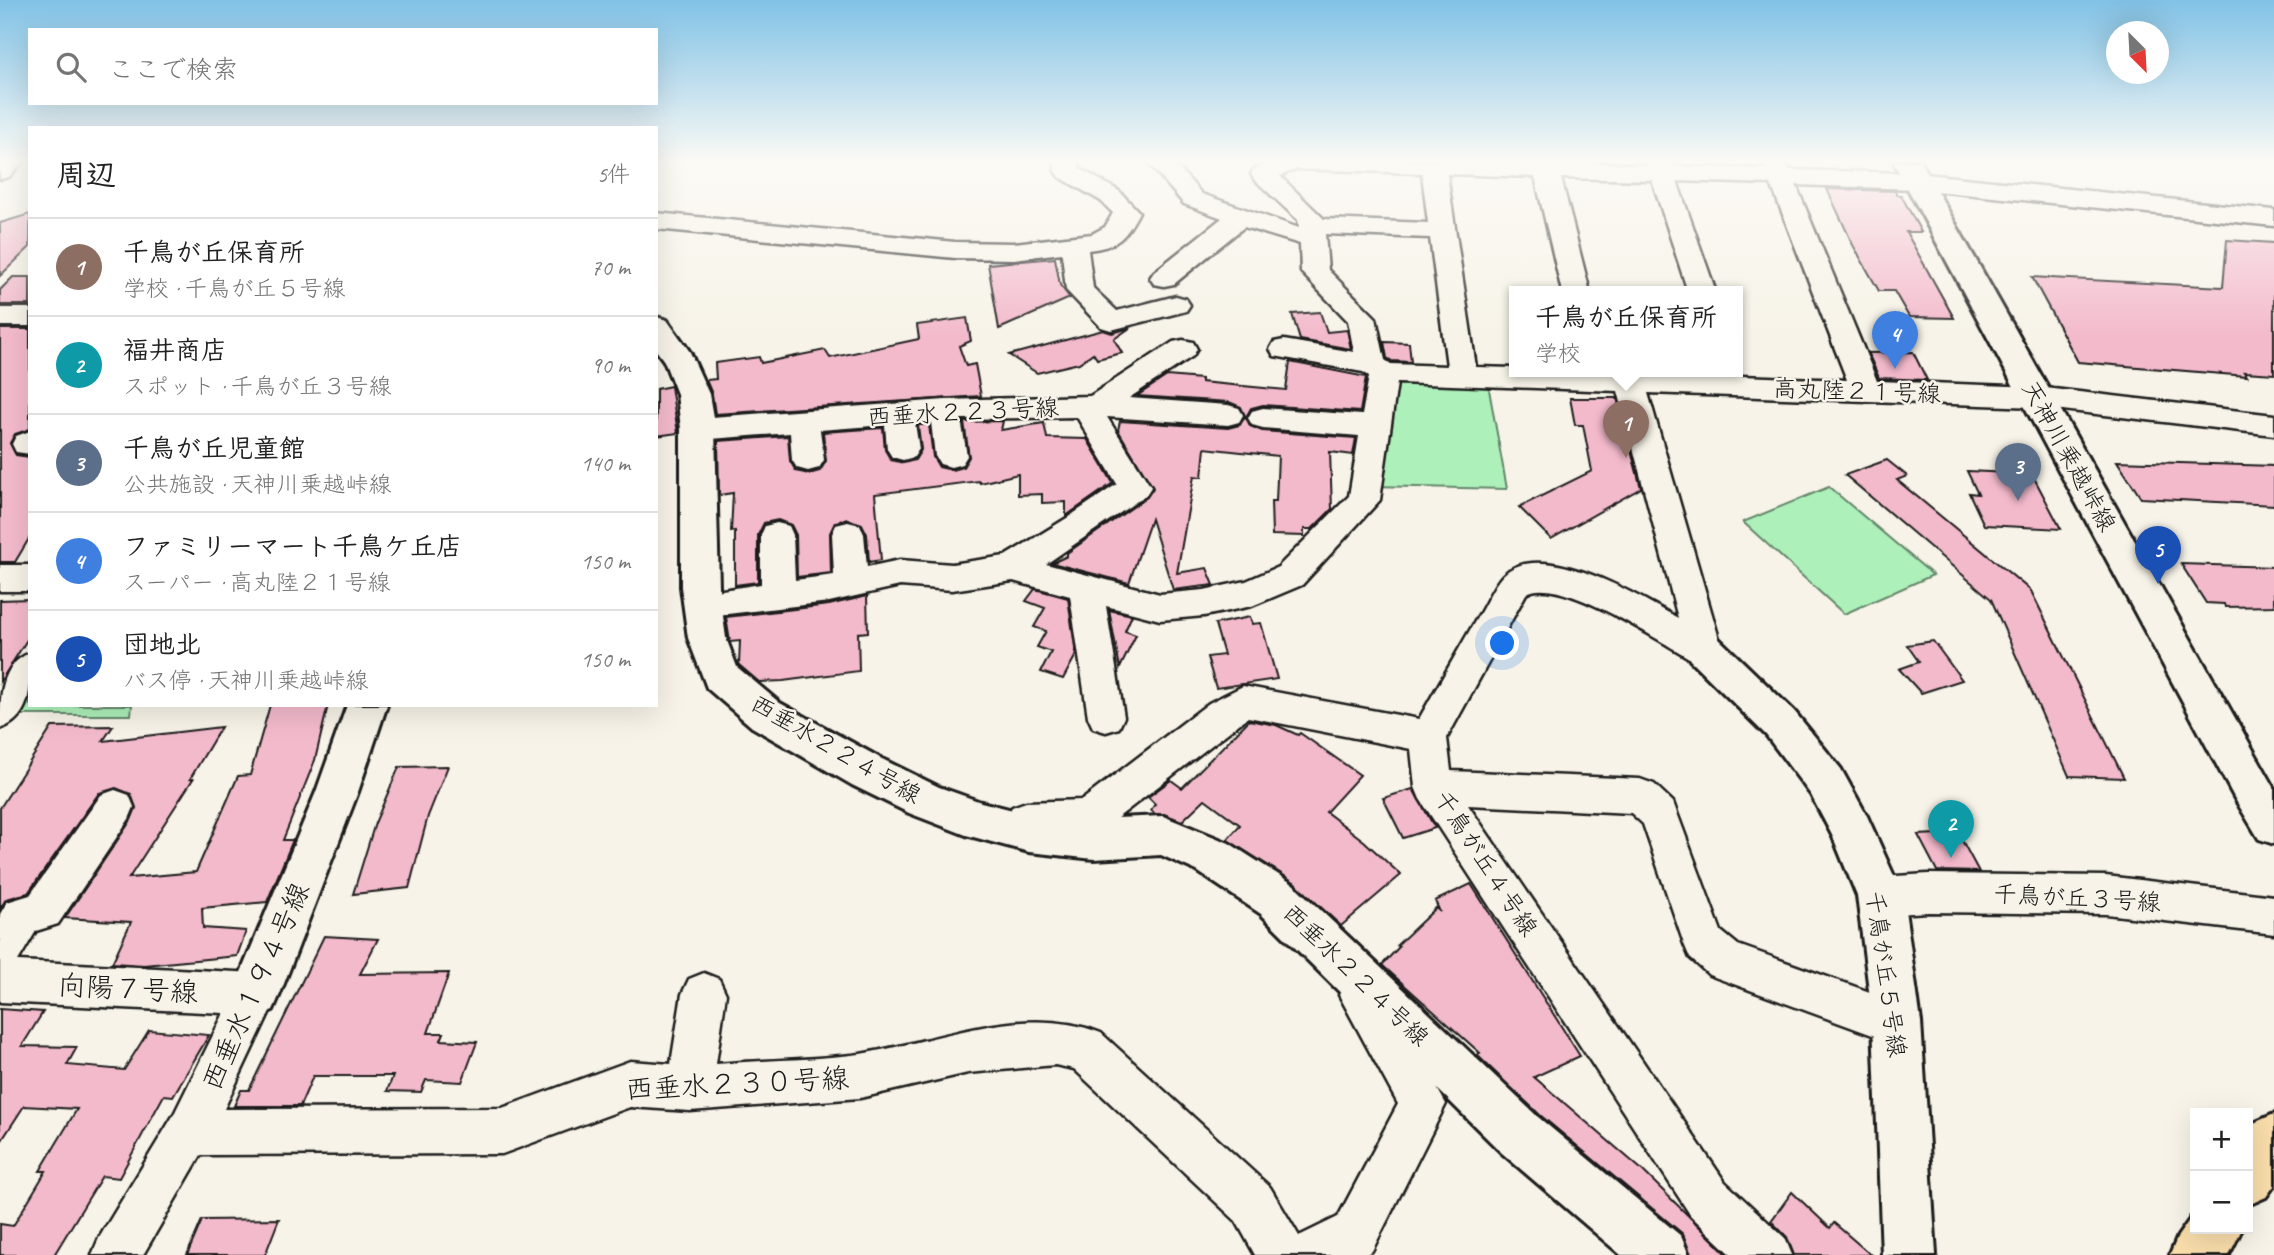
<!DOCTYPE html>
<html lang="ja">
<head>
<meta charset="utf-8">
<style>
	body { margin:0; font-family:Caveat,"Klee One",sans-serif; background:#f2f2f2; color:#222 }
	.controls { position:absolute; right:21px; bottom:21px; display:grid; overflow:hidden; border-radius:0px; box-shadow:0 7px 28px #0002 }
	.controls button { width:63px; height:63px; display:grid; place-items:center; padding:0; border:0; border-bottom:2px solid #e0e0e0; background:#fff; color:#222; font:35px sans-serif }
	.compass { position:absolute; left:2106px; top:21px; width:63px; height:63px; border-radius:50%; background:#fff; box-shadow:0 7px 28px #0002; rotate:156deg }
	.you { position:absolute; left:1503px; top:644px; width:24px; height:24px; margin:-18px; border:5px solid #fff; border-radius:50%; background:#1a73e8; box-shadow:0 0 0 10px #1a73e833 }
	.badge { display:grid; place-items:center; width:46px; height:46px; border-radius:50%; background:#1f6fb2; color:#fff; font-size:23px; font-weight:700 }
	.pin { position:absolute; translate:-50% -58px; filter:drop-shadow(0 2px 4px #0008) }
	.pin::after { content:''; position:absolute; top:37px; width:24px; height:21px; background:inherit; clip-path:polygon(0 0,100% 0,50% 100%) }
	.popup { position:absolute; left:1509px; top:286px; width:234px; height:91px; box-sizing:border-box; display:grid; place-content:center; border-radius:0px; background:#fff; filter:drop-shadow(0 2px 5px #0005); font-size:23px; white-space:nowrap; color:#767676 }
	.popup b { font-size:26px; color:#222 }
	.popup::after { content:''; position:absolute; left:50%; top:100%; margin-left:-14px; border:14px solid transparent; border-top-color:#fff }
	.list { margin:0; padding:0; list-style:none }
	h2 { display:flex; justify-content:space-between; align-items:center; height:91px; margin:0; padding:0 28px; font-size:30px }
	h2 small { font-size:23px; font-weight:400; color:#767676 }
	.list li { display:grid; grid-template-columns:46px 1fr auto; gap:21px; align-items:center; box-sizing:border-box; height:98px; padding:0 28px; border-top:2px solid #e0e0e0 }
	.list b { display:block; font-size:26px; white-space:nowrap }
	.list p { margin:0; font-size:23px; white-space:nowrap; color:#767676 }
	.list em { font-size:23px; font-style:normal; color:#767676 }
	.icon { flex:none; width:38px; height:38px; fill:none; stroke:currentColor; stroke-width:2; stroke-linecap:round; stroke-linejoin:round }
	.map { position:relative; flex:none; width:2274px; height:1255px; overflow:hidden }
	.search { position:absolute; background:#fff; box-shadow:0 7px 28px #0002; left:28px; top:28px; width:630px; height:77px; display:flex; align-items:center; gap:18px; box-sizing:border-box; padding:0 24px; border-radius:0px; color:#767676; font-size:26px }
	.panel { position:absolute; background:#fff; box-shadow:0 7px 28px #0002; left:28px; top:126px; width:630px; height:581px; border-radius:0px }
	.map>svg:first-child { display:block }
</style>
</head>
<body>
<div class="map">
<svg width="2274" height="1255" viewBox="0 0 2274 1255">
	<rect width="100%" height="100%" fill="#f7f3e8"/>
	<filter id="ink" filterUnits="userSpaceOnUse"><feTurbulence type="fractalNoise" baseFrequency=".0143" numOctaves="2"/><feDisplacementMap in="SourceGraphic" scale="14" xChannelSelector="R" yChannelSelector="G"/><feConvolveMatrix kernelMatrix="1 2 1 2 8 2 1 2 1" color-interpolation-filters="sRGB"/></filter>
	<g filter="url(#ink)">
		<g fill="#adf0b9" stroke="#64866a" stroke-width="2">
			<path d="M 1404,380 L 1488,384 L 1507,489 L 1371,486 L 1392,385 Z"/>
			<path d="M 1829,487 L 1933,575 L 1844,614 L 1743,522 Z"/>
			<path d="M 30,690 L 30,705 L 132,705 L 131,715 L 13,715 Z"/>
		</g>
		<g fill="#f3bacc" stroke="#1c1c1c" stroke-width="2">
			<path d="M 1827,189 L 1895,191 L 1897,195 L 1901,195 L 1921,232 L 1906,232 L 1954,318 L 1909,317 L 1894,291 L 1879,291 L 1853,245 Z"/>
			<path d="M 30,214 L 30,247 L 0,276 L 0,223 Z"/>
			<path d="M 2227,240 L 2274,243 L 2274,374 L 2244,372 L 2247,376 L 2078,362 L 2032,277 L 2223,287 Z"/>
			<path d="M 1055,258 L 1060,285 L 1070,298 L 999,329 L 988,264 Z"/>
			<path d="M 13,277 L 30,277 L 30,305 L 0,305 L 0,290 Z"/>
			<path d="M 1320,312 L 1327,332 L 1347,330 L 1351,349 L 1300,340 L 1292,314 Z"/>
			<path d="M 967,318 L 971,341 L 959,346 L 966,366 L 975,364 L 981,396 L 715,414 L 712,394 L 706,380 L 716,379 L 715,363 L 759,357 L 761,363 L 825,350 L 830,358 L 919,339 L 917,325 Z"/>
			<path d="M 1130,328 L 1114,339 L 1122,353 L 1097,359 L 1093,353 L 1079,363 L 1037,373 L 1009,355 L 1103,330 L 1112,333 Z"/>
			<path d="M 0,329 L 30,329 L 30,429 L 15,434 L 10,443 L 16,455 L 30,457 L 30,537 L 15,562 L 0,562 Z"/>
			<path d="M 1384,342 L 1409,343 L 1411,362 L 1392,361 L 1387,358 Z"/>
			<path d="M 1913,352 L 1927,380 L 1879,378 L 1868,353 Z"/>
			<path d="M 1290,362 L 1366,377 L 1360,412 L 1263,405 L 1251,408 L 1246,417 L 1250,426 L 1262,431 L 1356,438 L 1353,455 L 1330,452 L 1332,509 L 1312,529 L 1304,529 L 1304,536 L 1272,535 L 1271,501 L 1276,501 L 1278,456 L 1205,448 L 1202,477 L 1194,476 L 1177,573 L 1207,568 L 1214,585 L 1173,590 L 1151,519 L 1129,583 L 1052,563 L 1067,556 L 1067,553 L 1147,497 L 1153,488 L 1118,430 L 1120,421 L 1228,428 L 1240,425 L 1245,416 L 1241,407 L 1229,402 L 1137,396 L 1167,376 L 1201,379 L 1201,382 L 1286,390 Z"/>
			<path d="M 671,386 L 678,433 L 656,436 L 656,389 Z"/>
			<path d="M 1570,398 L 1617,398 L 1641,488 L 1551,539 L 1519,507 L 1592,471 L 1583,425 L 1575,425 Z"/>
			<path d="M 1003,421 L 1001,430 L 1044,423 L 1047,438 L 1087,439 L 1113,483 L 1066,516 L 1066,502 L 1042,503 L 1042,494 L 1018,495 L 1018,474 L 980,483 L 979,481 L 875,494 L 881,560 L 869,562 L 867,534 L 862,524 L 847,519 L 835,522 L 830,533 L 831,573 L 797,577 L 796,535 L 791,525 L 778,520 L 764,523 L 758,535 L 758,582 L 735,585 L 735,531 L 731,532 L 733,493 L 719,495 L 718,441 L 788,436 L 790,461 L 796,471 L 809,474 L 820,471 L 826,461 L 823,432 L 883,428 L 885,450 L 891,460 L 904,463 L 915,460 L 921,450 L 918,425 L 929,425 L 933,457 L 939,467 L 952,470 L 963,467 L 969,457 L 964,422 Z"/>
			<path d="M 1887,460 L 1907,476 L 1897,480 L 2031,591 L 2124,778 L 2069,776 L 1991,599 L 1845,475 Z"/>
			<path d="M 2117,461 L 2274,466 L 2274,505 L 2141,498 Z"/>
			<path d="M 1967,471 L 2032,474 L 2061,529 L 1984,525 L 1969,493 L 1978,494 Z"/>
			<path d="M 2181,564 L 2274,567 L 2274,606 L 2225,607 L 2224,604 L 2206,603 Z"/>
			<path d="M 1035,589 L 1068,598 L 1076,655 L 1063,679 L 1041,672 L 1051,652 L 1037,647 L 1046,631 L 1034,627 L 1045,608 L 1026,601 Z"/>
			<path d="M 867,596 L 868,632 L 858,633 L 859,671 L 783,681 L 759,682 L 739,665 L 740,641 L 730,642 L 726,617 L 829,605 Z"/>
			<path d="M 30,599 L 30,635 L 0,682 L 0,600 Z"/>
			<path d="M 1109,610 L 1132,615 L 1125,631 L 1136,635 L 1120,668 Z"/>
			<path d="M 1250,617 L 1252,624 L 1261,623 L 1277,679 L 1216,688 L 1207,657 L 1224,655 L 1215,624 Z"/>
			<path d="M 1933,641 L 1962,680 L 1921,693 L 1899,669 L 1919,662 L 1907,645 Z"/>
			<path d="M 270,705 L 328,705 L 315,760 L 283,840 L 293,840 L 267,902 L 202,908 L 203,928 L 246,931 L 237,956 L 144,965 L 112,963 L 131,922 L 65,918 L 131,820 L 136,808 L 131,794 L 116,788 L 99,793 L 28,893 L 6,899 L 0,909 L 0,808 L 52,727 L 113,726 L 103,741 L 221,727 L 190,779 L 193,779 L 129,878 L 196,872 L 238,776 L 250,775 Z"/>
			<path d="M 1249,720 L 1276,725 L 1298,735 L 1300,733 L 1360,775 L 1326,812 L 1364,841 L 1401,875 L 1341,926 L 1294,882 L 1227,840 L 1240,825 L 1205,799 L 1182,821 L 1164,814 L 1155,814 L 1151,810 L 1155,804 L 1148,797 L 1171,780 L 1182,788 Z"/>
			<path d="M 448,766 L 428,816 L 409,888 L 353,894 L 375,823 L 399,767 Z"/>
			<path d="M 1413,789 L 1435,828 L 1403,838 L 1383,798 Z"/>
			<path d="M 1958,833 L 1979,872 L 1937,871 L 1918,835 Z"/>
			<path d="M 1471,884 L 1580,1056 L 1534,1077 L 1641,1169 L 1728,1255 L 1691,1255 L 1683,1234 L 1540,1115 L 1477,1055 L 1480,1053 L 1382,965 L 1399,947 L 1397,945 L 1436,908 L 1440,912 L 1435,901 Z"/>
			<path d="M 324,936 L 378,939 L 360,974 L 449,973 L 428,1033 L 444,1033 L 441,1040 L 477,1042 L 462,1082 L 426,1080 L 421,1092 L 387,1091 L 393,1076 L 313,1076 L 300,1106 L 234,1106 L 241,1090 L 249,1090 Z"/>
			<path d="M 0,1009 L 43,1012 L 22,1046 L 77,1047 L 67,1065 L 124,1070 L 149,1030 L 209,1035 L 173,1096 L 164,1095 L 119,1178 L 102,1176 L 54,1255 L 0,1255 L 0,1224 L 13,1226 L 46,1171 L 40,1171 L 77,1109 L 24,1106 L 0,1143 Z"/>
			<path d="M 1792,1192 L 1830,1228 L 1834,1223 L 1871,1255 L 1794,1255 L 1787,1237 L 1771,1221 Z"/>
			<path d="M 279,1219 L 265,1255 L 187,1255 L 202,1220 Z"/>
		</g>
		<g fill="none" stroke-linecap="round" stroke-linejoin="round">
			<g stroke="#1c1c1c" stroke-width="5">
				<g id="minor">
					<path d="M 0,161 L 24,161 L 9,177 L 0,179 Z"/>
					<path d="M 1055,161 L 1079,161 L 1079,168 L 1119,191 L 1139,212 C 1125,238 1118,247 1088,250 L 1093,288 L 1117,311 L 1176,296 L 1186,299 L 1190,305 L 1186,311 L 1111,330 L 1101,327 L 1066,290 L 1062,253 L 1014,259 L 955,258 L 656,229 L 656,213 L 955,242 L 1014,243 L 1092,234 L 1105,227 L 1113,213 L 1101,201 L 1058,176 L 1055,171 Z"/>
					<path d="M 1147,161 L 1172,161 L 1202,194 L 1299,228 L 1298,220 L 1254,179 L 1251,174 L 1254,169 L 1275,161 L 1556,161 L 1647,165 L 1646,161 L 1670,161 L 1672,166 L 1765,169 L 1762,161 L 1786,161 L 1790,170 L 1916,173 L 2274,210 L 2274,226 L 1916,189 L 1796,185 L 1877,381 L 2037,387 L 2274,415 L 2274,435 L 2037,407 L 1648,393 L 1722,649 L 1717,659 L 1704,663 L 1691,659 C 1661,642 1555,572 1526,594 L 1447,738 L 1451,771 L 1640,779 L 1654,784 L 1673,802 L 1721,931 L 1738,945 L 1912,1007 L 1919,1022 L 1912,1037 L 1897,1044 L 1709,975 L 1690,958 L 1684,944 L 1643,824 L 1631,813 L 1468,805 L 1725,1182 L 1785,1238 L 1792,1255 L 1732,1255 L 1691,1216 L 1420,799 L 1415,787 L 1411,749 L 1248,717 L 1103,829 C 1077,839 1038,841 1012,831 L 1006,819 L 1012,807 L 1026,802 L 1082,800 L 1209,703 L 1243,686 L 1419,719 C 1438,685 1458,651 1478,616 C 1486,604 1493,585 1503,575 C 1542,537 1640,597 1678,618 L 1618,391 L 1397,383 L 1380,500 L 1302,585 L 1252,606 L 1204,616 L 1160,620 L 1106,606 L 1124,717 L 1119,728 L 1106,732 L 1093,728 L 1088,717 L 1070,596 L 1013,581 L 952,590 L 900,586 L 829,602 L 702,617 L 690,613 L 685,604 L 690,595 L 761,584 L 761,535 L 765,526 L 777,523 L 789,526 L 793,535 L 795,580 L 834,575 L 832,534 L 836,525 L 848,522 L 860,525 L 864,534 L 867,567 L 900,560 L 952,564 L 1005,556 L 1067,518 L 1117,484 L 1077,417 L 961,419 L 967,456 L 962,464 L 951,467 L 940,464 L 935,456 L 931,422 L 915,423 L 919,449 L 914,457 L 903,460 L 892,457 L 887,449 L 885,425 L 820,430 L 824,460 L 819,468 L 808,471 L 797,468 L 792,460 L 790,433 L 698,440 L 687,436 L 683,429 L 687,422 L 698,418 L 945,400 L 1090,396 L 1173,342 L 1183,340 L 1193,342 L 1197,349 L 1193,356 L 1129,398 L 1228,405 L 1239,408 L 1243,415 L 1239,422 L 1228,425 L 1107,417 L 1151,487 L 1146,495 L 1046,564 L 1160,594 L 1204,590 L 1246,581 L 1278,567 L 1349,496 L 1359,436 L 1263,428 L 1252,425 L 1248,418 L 1252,411 L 1263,408 L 1362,415 L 1369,376 L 1363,372 L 1274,356 L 1270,349 L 1274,342 L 1284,340 L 1354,352 L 1348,321 L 1301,272 L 1300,244 L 1244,227 L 1174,284 L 1164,286 L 1154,284 L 1150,278 L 1154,272 L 1222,218 L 1184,204 ZM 1296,169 L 1422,173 L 1428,223 L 1324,219 L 1280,176 ZM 1447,174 L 1535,177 L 1562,292 L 1590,292 L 1561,178 L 1652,180 L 1688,292 L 1716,292 L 1677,181 L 1771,184 L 1847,380 L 1631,372 L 1514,372 L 1514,368 L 1476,367 ZM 1325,234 L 1430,238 L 1447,366 L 1391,364 L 1385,360 L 1376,318 L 1328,270 Z"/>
					<rect x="0" y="308" width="30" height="18"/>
					<path d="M 30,431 L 30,454 L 16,452 L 12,444 L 16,436 Z"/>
					<rect x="0" y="565" width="30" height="26"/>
					<path d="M 30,653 C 30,683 34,717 0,729 C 0,699 0,664 30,653 Z"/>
					<path d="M 115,790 L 129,795 L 134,807 L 129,819 L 58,924 L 36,931 L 18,961 L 256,973 L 271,979 L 278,994 L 224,1109 L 502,1108 L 630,1061 L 671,1064 L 682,994 L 689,979 L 704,973 L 719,979 L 726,994 L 716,1064 C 763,1060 813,1060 860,1054 C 937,1042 1024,1002 1101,1033 L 1270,1187 L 1299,1236 L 1338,1217 L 1398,1104 L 1339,995 L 1346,980 L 1361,974 L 1376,980 L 1446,1104 L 1372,1251 L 1365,1255 L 1255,1255 L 1236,1221 L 1074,1069 L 1055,1065 L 968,1073 L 860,1098 L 690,1111 L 630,1107 L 502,1154 L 201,1155 L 143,1255 L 92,1255 L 99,1238 L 173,1116 L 224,1013 L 0,1002 L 0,914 L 7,902 L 30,895 L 101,795 Z"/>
					<path d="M 1928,874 L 2106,876 L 2274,896 L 2274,934 L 2106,914 L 1928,912 L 1880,915 L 1866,909 L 1860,896 L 1866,883 L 1880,877 Z"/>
				</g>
			</g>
			<g stroke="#1c1c1c" stroke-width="6">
				<g id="tertiary">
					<path d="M 1893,161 L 1920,161 L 2274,787 L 2274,844 L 2259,839 L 2235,799 Z"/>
					<path d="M 656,317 L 667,320 L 690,352 L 709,394 L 715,429 L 719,587 L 726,638 L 737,667 L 780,703 L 882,759 L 939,787 L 981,802 L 1029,814 L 1094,819 L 1163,816 L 1229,843 L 1293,884 L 1538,1117 L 1681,1236 L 1689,1255 L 1621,1255 L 1502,1153 L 1261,914 L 1197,871 L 1161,855 L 1094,859 L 1029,852 L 966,835 L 909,813 L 852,785 L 752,727 L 707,688 L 688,638 L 681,587 L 681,429 L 677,394 L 664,361 L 656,350 Z"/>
					<path d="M 1704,633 L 1718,638 L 1794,711 L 1841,769 L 1867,816 L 1903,896 L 1921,1022 L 1936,1255 L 1882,1255 L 1873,1022 L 1857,896 L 1833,837 L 1811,795 L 1766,735 L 1690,660 L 1684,649 L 1690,638 Z"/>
					<path d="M 347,705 L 387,705 L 358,792 L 280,994 L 273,1010 L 256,1017 L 239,1010 L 232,994 L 316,792 Z"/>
				</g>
			</g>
			<g stroke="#1c1c1c" stroke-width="6">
				<g id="motorway">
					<path d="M 2274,1114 L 2274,1186 L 2266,1197 L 2248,1205 L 2248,1134 L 2256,1122 Z"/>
					<path d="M 2195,1212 L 2195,1229 L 2242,1229 L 2229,1255 L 2170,1255 L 2178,1236 Z"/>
				</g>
			</g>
			<use href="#minor" fill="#f7f3e8" fill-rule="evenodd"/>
			<use href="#tertiary" fill="#f7f3e8" fill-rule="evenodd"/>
			<use href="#motorway" fill="#f9ddab" fill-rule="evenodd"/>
		</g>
	</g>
	<linearGradient id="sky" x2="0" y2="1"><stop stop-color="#81c2e6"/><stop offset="0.48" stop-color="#fbfaf5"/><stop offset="1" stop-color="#fbfaf5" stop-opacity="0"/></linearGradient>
	<rect width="2274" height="336" fill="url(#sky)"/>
	<g text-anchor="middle" stroke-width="5" stroke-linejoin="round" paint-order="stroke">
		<g font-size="24" fill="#1c1c1c" stroke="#f7f3e8">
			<text transform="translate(1857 391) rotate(2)" y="8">高丸陸２１号線</text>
			<text transform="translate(963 412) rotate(-3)" y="8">西垂水２２３号線</text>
			<text transform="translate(2069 456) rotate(61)" y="8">天神川乗越峠線</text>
			<text transform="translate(836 749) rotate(30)" y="8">西垂水２２４号線</text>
			<text transform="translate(1486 863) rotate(57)" y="8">千鳥が丘４号線</text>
			<text transform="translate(2077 898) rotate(3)" y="8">千鳥が丘３号線</text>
			<text transform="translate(1886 974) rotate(82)" y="8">千鳥が丘５号線</text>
			<text transform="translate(1356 975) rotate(44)" y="8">西垂水２２４号線</text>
		</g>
		<g font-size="28" fill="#1c1c1c" stroke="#f7f3e8">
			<text transform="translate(255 986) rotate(-66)" y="10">西垂水１９４号線</text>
			<text transform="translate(128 988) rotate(3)" y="10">向陽７号線</text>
			<text transform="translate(737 1083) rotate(-3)" y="10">西垂水２３０号線</text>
		</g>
	</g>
</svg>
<div class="controls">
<button>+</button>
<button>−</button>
</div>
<svg class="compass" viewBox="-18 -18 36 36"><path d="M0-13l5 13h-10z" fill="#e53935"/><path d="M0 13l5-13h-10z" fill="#767676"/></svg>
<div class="you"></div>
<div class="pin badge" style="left:1626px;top:458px;background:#8d6e63">1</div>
<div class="popup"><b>千鳥が丘保育所</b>学校</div>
<div class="pin badge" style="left:1951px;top:858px;background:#0f9aa8">2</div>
<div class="pin badge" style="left:2018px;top:501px;background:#5c6f8a">3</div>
<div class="pin badge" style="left:1895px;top:369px;background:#3f7fe0">4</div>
<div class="pin badge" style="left:2158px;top:584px;background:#1a4fb4">5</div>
<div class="search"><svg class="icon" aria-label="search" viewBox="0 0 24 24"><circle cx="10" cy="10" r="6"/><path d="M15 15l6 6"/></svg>ここで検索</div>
<section class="panel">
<h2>周辺<small>5件</small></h2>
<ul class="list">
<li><span class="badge" style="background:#8d6e63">1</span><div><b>千鳥が丘保育所</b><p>学校 · 千鳥が丘５号線</p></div><em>70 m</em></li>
<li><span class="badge" style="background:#0f9aa8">2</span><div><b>福井商店</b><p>スポット · 千鳥が丘３号線</p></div><em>90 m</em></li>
<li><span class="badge" style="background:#5c6f8a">3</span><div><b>千鳥が丘児童館</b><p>公共施設 · 天神川乗越峠線</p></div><em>140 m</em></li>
<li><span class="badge" style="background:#3f7fe0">4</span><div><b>ファミリーマート千鳥ケ丘店</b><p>スーパー · 高丸陸２１号線</p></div><em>150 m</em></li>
<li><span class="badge" style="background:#1a4fb4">5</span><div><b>団地北</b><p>バス停 · 天神川乗越峠線</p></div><em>150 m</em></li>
</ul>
</section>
</div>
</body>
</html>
